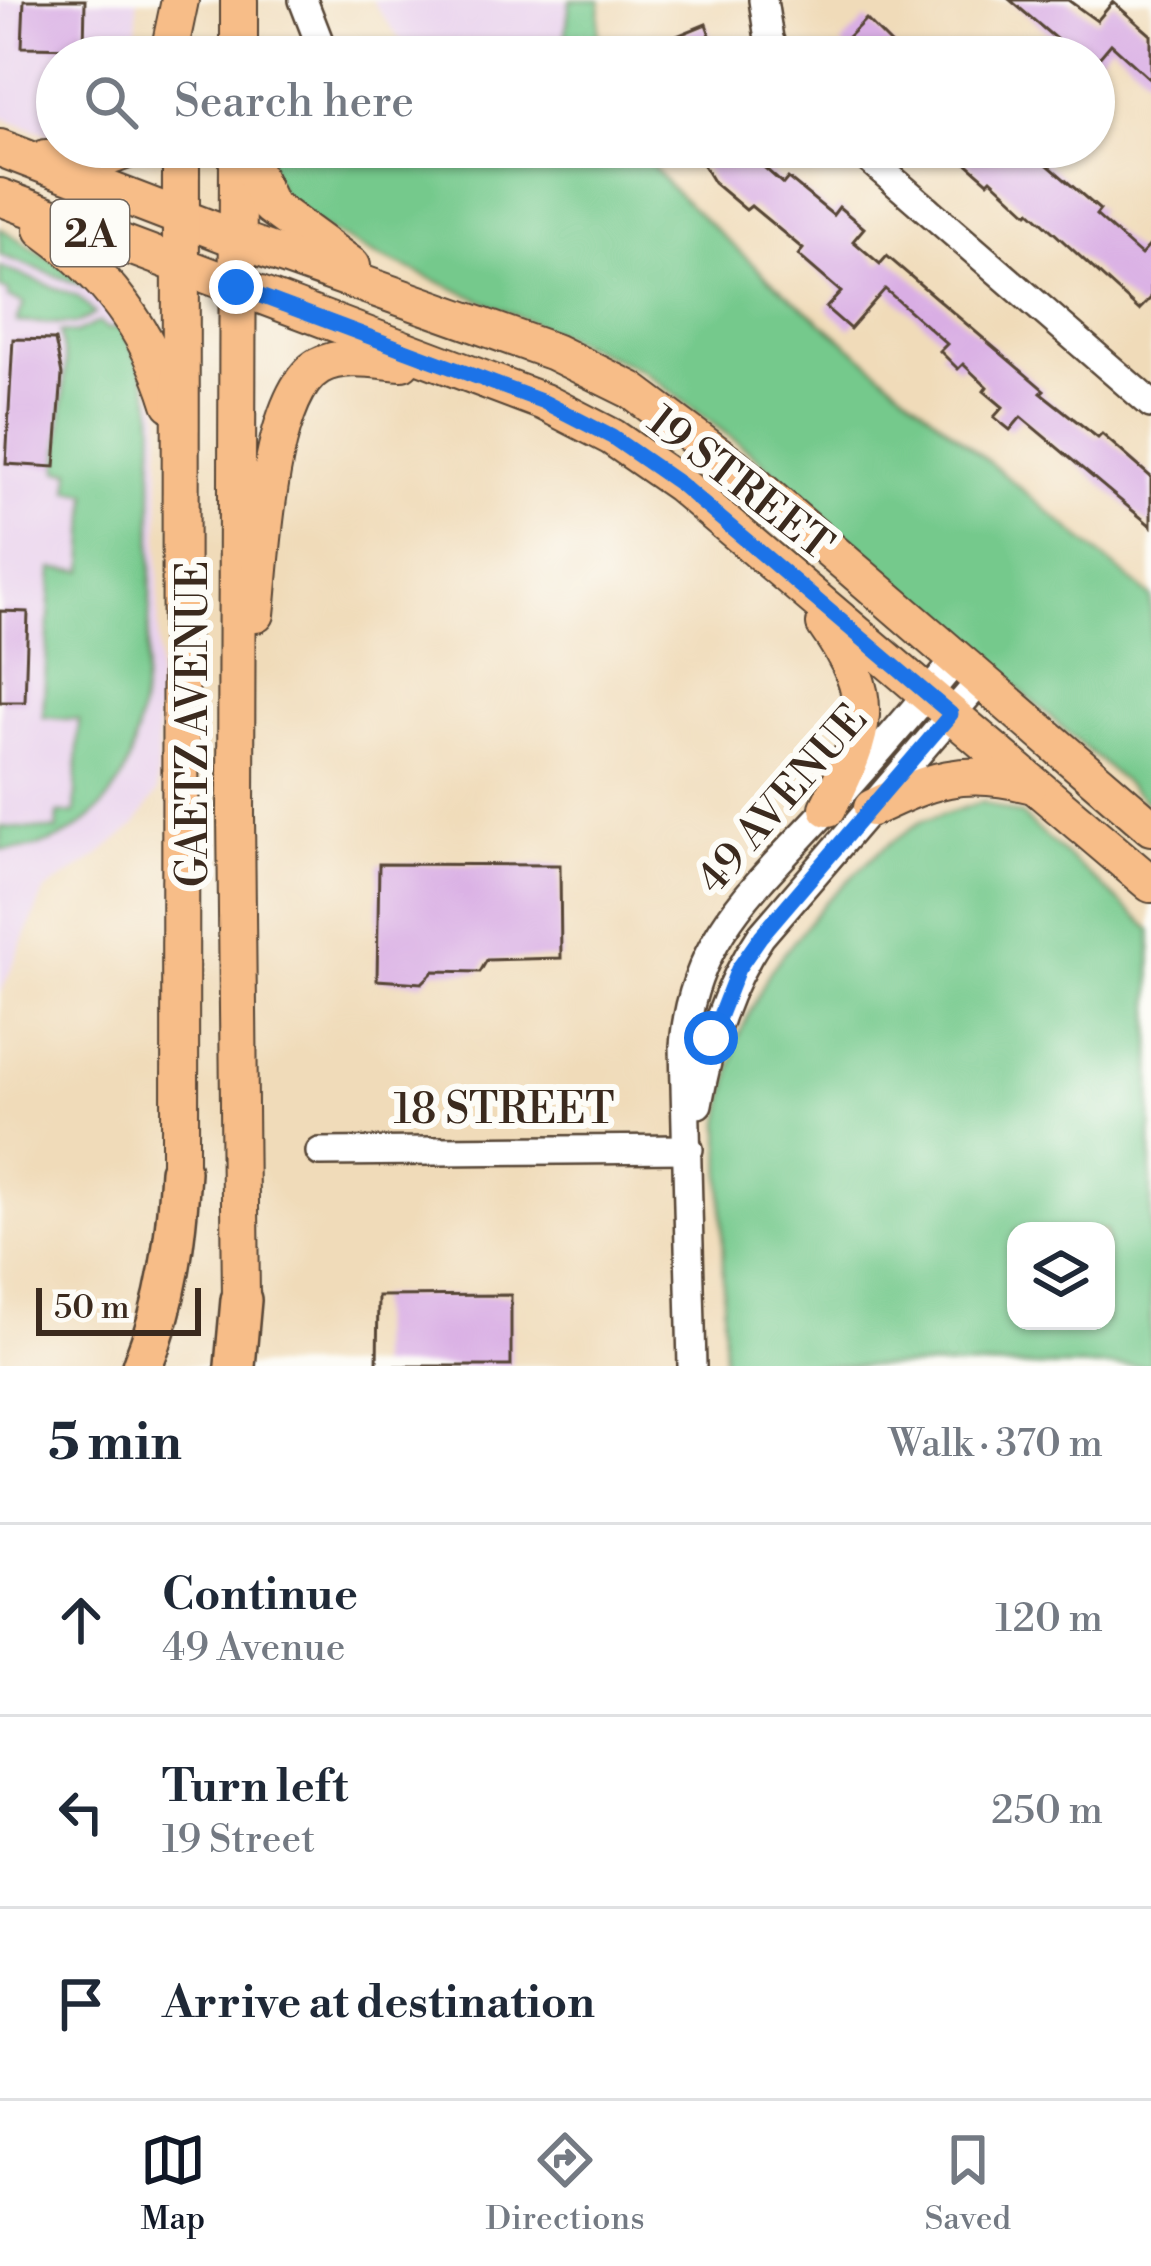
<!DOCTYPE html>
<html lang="en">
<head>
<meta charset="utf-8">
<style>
	body { margin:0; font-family:"Libre Bodoni",serif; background:#f6f6f7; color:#1f2937 }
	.controls { position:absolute; right:36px; bottom:36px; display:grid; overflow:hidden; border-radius:24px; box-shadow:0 3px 9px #0004 }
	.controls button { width:108px; height:108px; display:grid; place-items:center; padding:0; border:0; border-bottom:3px solid #e0e1e3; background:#fff; color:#1f2937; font:60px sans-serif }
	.scale { position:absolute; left:36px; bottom:30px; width:165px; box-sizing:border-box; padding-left:12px; border:6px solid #3b2a1e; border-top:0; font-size:33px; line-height:42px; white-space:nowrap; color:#3b2a1e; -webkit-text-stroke:9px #fdfcf7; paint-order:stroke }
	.stop { position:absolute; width:36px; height:36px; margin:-27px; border:9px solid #1a73e8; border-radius:50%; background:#fff }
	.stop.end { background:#1a73e8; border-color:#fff; box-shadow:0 3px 12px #0008 }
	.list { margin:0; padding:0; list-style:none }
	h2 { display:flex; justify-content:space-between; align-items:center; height:156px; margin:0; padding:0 48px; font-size:51px }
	h2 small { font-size:39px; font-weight:400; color:#747a83 }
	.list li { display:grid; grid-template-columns:78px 1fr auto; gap:36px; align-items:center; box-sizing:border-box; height:192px; padding:0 48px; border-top:3px solid #e0e1e3 }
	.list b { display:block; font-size:45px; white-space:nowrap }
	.list p { margin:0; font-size:39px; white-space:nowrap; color:#747a83 }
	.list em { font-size:39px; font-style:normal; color:#747a83 }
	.icon { flex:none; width:66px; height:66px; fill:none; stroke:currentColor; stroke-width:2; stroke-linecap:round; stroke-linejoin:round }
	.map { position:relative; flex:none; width:1151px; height:1366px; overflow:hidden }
	.search { position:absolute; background:#fff; box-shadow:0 3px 9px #0004; left:36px; right:36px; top:36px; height:132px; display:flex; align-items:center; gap:30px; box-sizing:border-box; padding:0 42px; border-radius:66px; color:#747a83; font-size:45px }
	.sheet { height:732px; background:#fff }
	nav { display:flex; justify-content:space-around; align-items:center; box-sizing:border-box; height:168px; border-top:3px solid #e0e1e3; background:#fff; font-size:33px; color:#747a83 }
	nav a { display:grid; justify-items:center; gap:6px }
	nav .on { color:#111827 }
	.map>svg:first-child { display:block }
</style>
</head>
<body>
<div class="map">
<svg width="1151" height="1366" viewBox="0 0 1151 1366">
	<rect width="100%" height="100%" fill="#fdfcf7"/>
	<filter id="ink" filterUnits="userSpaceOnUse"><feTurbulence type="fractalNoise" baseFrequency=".00833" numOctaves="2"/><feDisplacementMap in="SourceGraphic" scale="24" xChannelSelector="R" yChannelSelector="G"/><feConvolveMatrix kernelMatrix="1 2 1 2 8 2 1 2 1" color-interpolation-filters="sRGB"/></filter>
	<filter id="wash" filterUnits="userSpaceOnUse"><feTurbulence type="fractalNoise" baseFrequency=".004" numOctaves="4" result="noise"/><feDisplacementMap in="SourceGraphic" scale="48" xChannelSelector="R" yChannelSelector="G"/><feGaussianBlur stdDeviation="2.7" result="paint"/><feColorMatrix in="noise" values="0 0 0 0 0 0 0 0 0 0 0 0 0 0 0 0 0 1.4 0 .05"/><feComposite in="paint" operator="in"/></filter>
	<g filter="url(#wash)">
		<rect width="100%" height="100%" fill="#f0dbb9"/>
		<g fill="#e9d2ed">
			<path d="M 0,0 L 137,0 L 137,57 L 57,57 L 57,137 L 0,117 Z"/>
			<path d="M 372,0 L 570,0 L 563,57 L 412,57 Z"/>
			<path d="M 0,255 L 108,297 L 160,409 L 157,793 L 134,826 L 97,857 L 45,890 L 0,995 Z"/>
		</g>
		<g fill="#75c98c" stroke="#587a55" stroke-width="3" fill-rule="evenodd">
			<path d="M 570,0 L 600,0 L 597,57 L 563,57 Z"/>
			<path d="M 262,147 L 637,147 L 671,188 L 770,280 L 1151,597 L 1151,806 L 753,454 L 642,370 L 372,253 L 287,209 Z"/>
			<path d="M 0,228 L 87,282 L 84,286 L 0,255 Z"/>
			<path d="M 0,267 L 77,296 L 95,314 L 75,324 L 17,322 L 24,303 L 8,297 L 9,291 L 0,288 Z"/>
			<path d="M 99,322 L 107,329 L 120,327 C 135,353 149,383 153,413 C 155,434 152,457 152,478 C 152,549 153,721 121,780 C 97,823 50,854 0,849 L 0,827 L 57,830 L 58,814 L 75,813 L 79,720 L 43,717 L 52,569 L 84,571 L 88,493 L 69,491 L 71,471 L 58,471 L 66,362 L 60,332 L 75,333 Z"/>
			<path d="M 982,802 L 1021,815 L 1151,930 L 1151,1366 L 724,1366 L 721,1122 L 737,1039 L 770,971 L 825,902 L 881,850 L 920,822 ZM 1016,1231 L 1106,1231 L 1106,1321 L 1016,1321 Z"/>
		</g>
		<g id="blocks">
			<g fill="#d9aee4">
				<path d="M 24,0 L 85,0 L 84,48 L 22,47 Z"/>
				<path d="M 1010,0 L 1068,0 L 1097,21 L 1113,2 L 1151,35 L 1151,80 L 1111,44 L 1100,57 L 1058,57 L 1048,48 L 1056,39 Z"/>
				<path d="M 866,19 L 895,48 L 886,57 L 854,57 L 841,44 Z"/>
				<path d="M 706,24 L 716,51 L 700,57 L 626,57 Z"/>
				<path d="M 692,147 L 769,147 L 757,161 L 783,184 L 788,178 L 833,215 L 839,207 L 864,228 L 853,241 L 880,264 L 887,256 L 1044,390 L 1041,393 L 1098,438 L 1102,434 L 1151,477 L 1151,526 L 1021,417 L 1010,430 L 994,417 L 1003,407 L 984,391 L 987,387 L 963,364 L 958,369 L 940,351 L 947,344 L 885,289 L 850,329 L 826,308 L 841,292 L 798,255 L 803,249 L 751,206 L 746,210 L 714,183 Z"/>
				<path d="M 948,147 L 1013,147 L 1028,160 L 1034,153 L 1100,210 L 1096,215 L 1141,255 L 1151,244 L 1151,298 L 1139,310 L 1030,211 L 1028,213 L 991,179 L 988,182 Z"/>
				<path d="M 13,339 L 55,340 L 62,375 L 55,467 L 6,464 Z"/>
				<path d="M 0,611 L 28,612 L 25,702 L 0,702 Z"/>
				<path d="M 379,864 L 560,865 L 561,958 L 487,960 L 480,972 L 434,971 L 422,983 L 377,980 Z"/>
				<path d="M 511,1295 L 511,1366 L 377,1366 L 378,1296 Z"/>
			</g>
		</g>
	</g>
	<g filter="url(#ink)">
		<use href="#blocks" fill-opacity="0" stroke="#564535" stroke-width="3"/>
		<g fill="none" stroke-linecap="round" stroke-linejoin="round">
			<g stroke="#564535" stroke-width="32">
				<g id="minor">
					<path d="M 303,0 L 325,57"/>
					<path d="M 763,0 L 769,39 L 777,57"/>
					<path d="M 855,147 L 1151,404"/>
					<path d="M 698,1104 C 710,1041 725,989 761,936 L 981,680"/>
					<path d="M 320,1152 L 689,1149"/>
					<path d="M 692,1366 L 684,1046 C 692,936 760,883 829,807 C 873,759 915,709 957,659"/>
				</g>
			</g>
			<g stroke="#564535" stroke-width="40">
				<g id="major">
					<path d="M 239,0 L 239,57"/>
					<path d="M 168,57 L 180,0"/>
					<path d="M 238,147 L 236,815 L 241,1300"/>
					<path d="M 243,147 L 270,206 L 352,266"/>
					<path d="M 0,148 L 237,239 L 554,352 L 631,390 L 733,466 L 1151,827"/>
					<path d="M 46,158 L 111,156 L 136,147"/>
					<path d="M 0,197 L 544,402 L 612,437 L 680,484 L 1151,884"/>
					<path d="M 43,229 C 104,272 149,331 171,403"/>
					<path d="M 256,614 C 262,558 268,395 319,366 C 343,353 376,360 402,362"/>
					<path d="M 825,624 C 879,700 866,729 828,808"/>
					<path d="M 872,808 C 931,780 963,767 1029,784"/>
					<path d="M 180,1171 L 181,147"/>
				</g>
			</g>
			<g stroke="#564535" stroke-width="44">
				<g id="highway">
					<path d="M 142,1366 C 168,1302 176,1239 180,1171"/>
					<path d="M 235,1366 L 241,1300"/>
				</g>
			</g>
			<use href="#minor" stroke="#fff" stroke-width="27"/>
			<use href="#major" stroke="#f7bd88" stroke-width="36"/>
			<use href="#highway" stroke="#f7bd88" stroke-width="39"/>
		</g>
	</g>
	<g fill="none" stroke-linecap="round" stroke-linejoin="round" filter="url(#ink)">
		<path stroke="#1a73e8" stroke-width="15" d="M 236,287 L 544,402 L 612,437 L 680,484 L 951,714 L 761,936 L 738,969 L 711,1038"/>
	</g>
	<g text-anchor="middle" stroke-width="12" stroke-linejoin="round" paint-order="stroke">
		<rect fill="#fdfcf7" stroke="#75695f" stroke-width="3" x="51" y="200" width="78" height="66" rx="9"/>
		<g font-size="39" font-weight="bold" fill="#3b2a1e">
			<text x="90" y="247">2A</text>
		</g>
		<g font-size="42" fill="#3b2a1e" stroke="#fdfcf7">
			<text transform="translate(741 482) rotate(38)" y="15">19 STREET</text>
			<text transform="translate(192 724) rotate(-90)" y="15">GAETZ AVENUE</text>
			<text transform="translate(781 798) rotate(-49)" y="15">49 AVENUE</text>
			<text x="504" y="1123">18 STREET</text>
		</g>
	</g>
</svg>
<div class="controls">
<button><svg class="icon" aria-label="layers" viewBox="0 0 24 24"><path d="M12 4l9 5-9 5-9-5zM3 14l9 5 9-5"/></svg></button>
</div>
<div class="scale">50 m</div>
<div class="stop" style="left:711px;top:1038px"></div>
<div class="stop end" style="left:236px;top:287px"></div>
<div class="search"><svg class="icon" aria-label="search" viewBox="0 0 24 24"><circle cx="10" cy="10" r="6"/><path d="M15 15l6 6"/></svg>Search here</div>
</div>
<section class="sheet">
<h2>5 min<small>Walk · 370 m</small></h2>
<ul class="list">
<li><svg class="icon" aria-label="ahead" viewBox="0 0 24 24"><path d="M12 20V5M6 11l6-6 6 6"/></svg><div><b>Continue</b><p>49 Avenue</p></div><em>120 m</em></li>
<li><svg class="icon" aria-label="left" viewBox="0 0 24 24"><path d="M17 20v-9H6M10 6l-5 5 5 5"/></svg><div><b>Turn left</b><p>19 Street</p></div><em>250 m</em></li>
<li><svg class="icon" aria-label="arrive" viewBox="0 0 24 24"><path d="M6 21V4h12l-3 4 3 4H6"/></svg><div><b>Arrive at destination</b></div></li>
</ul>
</section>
<nav>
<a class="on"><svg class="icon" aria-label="map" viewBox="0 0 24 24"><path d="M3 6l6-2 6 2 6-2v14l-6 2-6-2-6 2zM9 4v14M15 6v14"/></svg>Map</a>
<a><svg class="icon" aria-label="directions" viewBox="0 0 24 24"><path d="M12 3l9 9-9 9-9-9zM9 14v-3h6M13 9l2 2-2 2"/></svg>Directions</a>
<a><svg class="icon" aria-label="saved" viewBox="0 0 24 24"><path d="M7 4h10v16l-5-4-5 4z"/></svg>Saved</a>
</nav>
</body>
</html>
